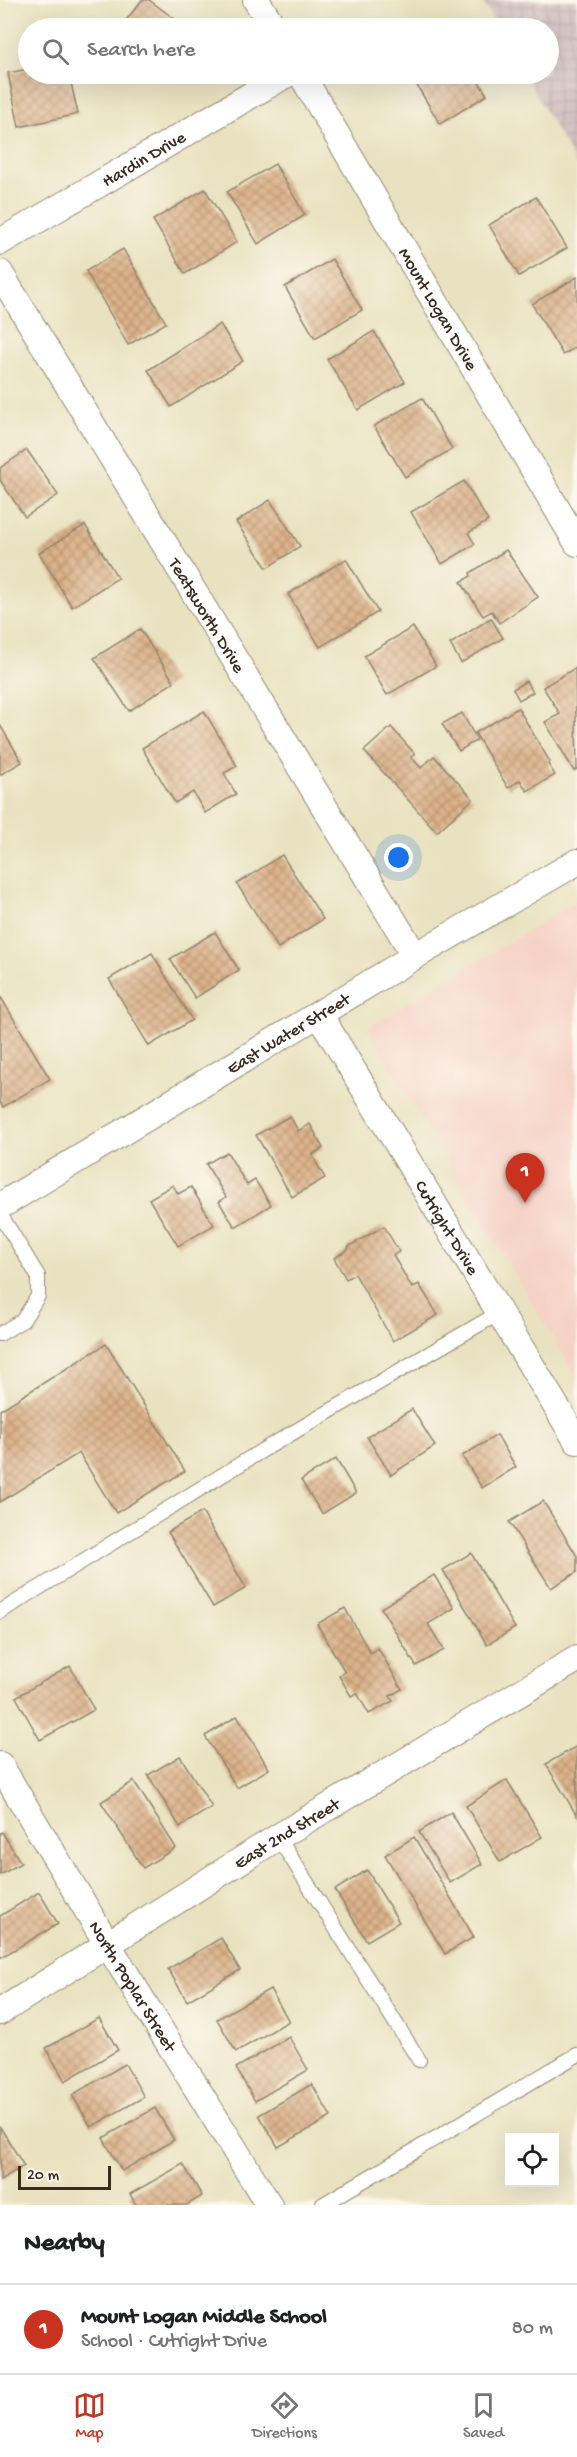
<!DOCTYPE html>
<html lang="en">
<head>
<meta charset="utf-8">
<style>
	body { margin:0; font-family:"Gochi Hand",sans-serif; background:#f2f2f2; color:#202124 }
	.controls { position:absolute; right:18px; bottom:18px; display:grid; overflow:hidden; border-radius:0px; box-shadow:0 6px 24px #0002 }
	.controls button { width:54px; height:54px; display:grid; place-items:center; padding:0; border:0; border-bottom:2px solid #e0e0e0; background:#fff; color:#202124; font:30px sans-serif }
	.scale { position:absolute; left:18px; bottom:15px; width:93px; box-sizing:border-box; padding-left:6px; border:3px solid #3b2a1e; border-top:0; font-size:16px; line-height:21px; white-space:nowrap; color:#3b2a1e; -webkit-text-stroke:4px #fbf7ec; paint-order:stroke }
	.you { position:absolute; left:399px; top:858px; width:21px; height:21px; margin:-15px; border:4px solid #fff; border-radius:50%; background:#1a73e8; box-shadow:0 0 0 9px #1a73e833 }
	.badge { display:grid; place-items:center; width:39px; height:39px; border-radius:50%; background:#c8321e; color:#fff; font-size:20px; font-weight:700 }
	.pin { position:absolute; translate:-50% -50px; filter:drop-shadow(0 2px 3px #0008) }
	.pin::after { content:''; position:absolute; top:32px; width:21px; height:18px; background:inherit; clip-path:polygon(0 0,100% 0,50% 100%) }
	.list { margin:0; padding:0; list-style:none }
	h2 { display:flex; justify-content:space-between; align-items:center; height:78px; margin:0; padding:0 24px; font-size:26px }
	h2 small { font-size:20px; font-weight:400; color:#757577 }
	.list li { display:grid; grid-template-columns:39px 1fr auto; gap:18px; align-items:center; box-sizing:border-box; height:90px; padding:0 24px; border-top:2px solid #e0e0e0 }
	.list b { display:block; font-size:22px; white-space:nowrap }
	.list p { margin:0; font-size:20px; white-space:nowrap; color:#757577 }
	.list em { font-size:20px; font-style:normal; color:#757577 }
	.icon { flex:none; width:33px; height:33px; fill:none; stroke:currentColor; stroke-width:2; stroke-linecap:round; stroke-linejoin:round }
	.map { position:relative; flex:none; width:577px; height:2205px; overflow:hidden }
	.search { position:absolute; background:#fff; box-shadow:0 6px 24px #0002; left:18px; right:18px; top:18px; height:66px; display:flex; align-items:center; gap:15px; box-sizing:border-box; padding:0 21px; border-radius:33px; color:#757577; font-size:22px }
	.sheet { height:168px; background:#fff }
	nav { display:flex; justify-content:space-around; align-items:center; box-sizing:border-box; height:84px; border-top:2px solid #e0e0e0; background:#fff; font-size:16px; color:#757577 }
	nav a { display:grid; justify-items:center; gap:3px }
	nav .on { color:#c8321e }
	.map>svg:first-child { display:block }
</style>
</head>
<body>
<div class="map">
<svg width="577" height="2205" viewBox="0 0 577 2205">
	<defs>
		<pattern id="industrial-grid" width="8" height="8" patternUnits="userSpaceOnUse" patternTransform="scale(1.5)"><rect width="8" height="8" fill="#d1bfbf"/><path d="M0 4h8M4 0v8" fill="none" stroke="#b4a4a4"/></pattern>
		<pattern id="building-cross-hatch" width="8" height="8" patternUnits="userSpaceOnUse" patternTransform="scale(1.5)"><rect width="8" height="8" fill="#ddb38a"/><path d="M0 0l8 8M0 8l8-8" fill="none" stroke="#b49270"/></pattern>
	</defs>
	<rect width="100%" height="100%" fill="#fbf7ec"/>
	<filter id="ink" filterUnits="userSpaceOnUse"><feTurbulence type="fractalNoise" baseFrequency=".0167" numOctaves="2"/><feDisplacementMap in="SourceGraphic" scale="12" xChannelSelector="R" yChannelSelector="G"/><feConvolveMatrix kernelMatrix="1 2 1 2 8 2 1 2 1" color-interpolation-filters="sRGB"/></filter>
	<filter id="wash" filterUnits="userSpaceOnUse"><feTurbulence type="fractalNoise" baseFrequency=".008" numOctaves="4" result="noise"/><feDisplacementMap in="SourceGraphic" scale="24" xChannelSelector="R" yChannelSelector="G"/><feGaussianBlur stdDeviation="1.35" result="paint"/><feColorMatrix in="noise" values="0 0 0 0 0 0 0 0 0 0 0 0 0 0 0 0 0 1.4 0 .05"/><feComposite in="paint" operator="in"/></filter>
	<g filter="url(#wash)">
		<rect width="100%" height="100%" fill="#e9e2c0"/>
		<path fill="#f6d1c5" d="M 577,901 L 577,1378 L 367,1028 Z"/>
		<path fill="url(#industrial-grid)" d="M 482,0 L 577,0 L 577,166 L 524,74 L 548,74 L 548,28 L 498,28 Z"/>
		<g id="blocks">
			<g fill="url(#building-cross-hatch)">
				<path d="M 142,0 L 149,0 L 187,28 L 120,28 Z"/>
				<path d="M 28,69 L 28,74 L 69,74 L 78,114 L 19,127 L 8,73 Z"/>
				<path d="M 410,74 L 474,74 L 487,95 L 440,124 Z"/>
				<path d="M 275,164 L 305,215 L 258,244 L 227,192 Z"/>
				<path d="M 205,189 L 237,242 L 185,274 L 153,220 Z"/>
				<path d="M 536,197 L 567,248 L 519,276 L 489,225 Z"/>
				<path d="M 123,249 L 166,323 L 128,345 L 86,271 Z"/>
				<path d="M 332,259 L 362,310 L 315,338 L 285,287 Z"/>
				<path d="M 577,277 L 577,346 L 563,355 L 532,304 Z"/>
				<path d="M 220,324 L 243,361 L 171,407 L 148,370 Z"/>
				<path d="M 374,331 L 405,382 L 358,410 L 327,359 Z"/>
				<path d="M 422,398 L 452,449 L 405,477 L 374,426 Z"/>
				<path d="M 27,450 L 58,495 L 25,517 L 0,480 L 0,468 Z"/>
				<path d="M 464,481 L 488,521 L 468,533 L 475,544 L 442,564 L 411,512 Z"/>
				<path d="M 270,500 L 300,546 L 267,568 L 236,522 Z"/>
				<path d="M 85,525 L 118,578 L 72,607 L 39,553 Z"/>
				<path d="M 506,550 L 538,597 L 499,623 L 492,611 L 483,616 L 461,582 L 471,576 L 470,573 Z"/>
				<path d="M 346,559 L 378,612 L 320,647 L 288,594 Z"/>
				<path d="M 491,618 L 503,638 L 461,663 L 450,644 Z"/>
				<path d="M 413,627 L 436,666 L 387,695 L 364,656 Z"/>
				<path d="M 140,629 L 174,682 L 129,711 L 94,658 Z"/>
				<path d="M 575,668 L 577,769 L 574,771 L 545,722 L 560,714 L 543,687 Z"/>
				<path d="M 526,681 L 533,692 L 519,700 L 513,689 Z"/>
				<path d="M 518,708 L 550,762 L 548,764 L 555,775 L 527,791 L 520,780 L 508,788 L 475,733 Z"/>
				<path d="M 204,711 L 237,766 L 224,773 L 236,794 L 205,813 L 193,792 L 175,803 L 142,748 Z"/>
				<path d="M 462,713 L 477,740 L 459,751 L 442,724 Z"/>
				<path d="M 0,725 L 22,762 L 0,775 Z"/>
				<path d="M 391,727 L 415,754 L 411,757 L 421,768 L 434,756 L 473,799 L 437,832 L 364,751 Z"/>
				<path d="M 282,855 L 323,919 L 278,948 L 237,884 Z"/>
				<path d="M 215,932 L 239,970 L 195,998 L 170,959 Z"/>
				<path d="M 152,953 L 192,1020 L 149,1046 L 109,979 Z"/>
				<path d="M 0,996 L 50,1079 L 3,1107 L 0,1102 Z"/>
				<path d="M 290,1116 L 298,1131 L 310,1124 L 323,1148 L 312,1155 L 325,1178 L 292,1197 L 256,1135 Z"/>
				<path d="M 227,1152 L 247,1185 L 255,1180 L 271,1205 L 235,1227 L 219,1202 L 226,1197 L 206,1164 Z"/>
				<path d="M 173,1185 L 178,1194 L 191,1187 L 214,1225 L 178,1246 L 149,1199 Z"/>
				<path d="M 384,1226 L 399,1252 L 393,1255 L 412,1288 L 419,1284 L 438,1315 L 393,1341 L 355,1274 L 346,1279 L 334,1258 L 349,1249 L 348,1247 Z"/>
				<path d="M 106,1344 L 185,1471 L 116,1513 L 79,1453 L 0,1502 L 0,1410 Z"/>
				<path d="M 412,1409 L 435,1446 L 391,1475 L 367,1437 Z"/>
				<path d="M 497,1435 L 516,1467 L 482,1488 L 462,1456 Z"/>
				<path d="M 336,1459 L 356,1493 L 322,1514 L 301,1480 Z"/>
				<path d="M 543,1501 L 577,1556 L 577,1572 L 551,1588 L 509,1522 Z"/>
				<path d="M 202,1512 L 246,1588 L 213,1607 L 168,1532 Z"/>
				<path d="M 471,1553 L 515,1628 L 487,1645 L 443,1570 Z"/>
				<path d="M 434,1575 L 454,1608 L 428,1624 L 444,1650 L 416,1666 L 381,1608 Z"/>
				<path d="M 345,1608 L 370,1653 L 378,1648 L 402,1689 L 390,1696 L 393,1701 L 369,1714 L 357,1693 L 351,1696 L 339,1676 L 345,1672 L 317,1624 Z"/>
				<path d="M 70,1666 L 94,1710 L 40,1740 L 16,1697 Z"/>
				<path d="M 237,1716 L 269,1769 L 237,1788 L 205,1736 Z"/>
				<path d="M 577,1746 L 577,1816 L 546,1764 Z"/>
				<path d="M 180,1756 L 212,1807 L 180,1827 L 148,1775 Z"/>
				<path d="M 507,1780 L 542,1837 L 500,1862 L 466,1806 Z"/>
				<path d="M 134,1781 L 176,1848 L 143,1868 L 101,1802 Z"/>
				<path d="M 451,1812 L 482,1864 L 450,1883 L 419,1832 Z"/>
				<path d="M 2,1832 L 21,1863 L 0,1875 L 0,1833 Z"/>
				<path d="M 414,1837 L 474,1937 L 445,1954 L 385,1855 Z"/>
				<path d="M 367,1870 L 399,1922 L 367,1941 L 335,1890 Z"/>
				<path d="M 39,1892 L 58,1924 L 0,1958 L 0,1916 Z"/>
				<path d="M 221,1938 L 240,1970 L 187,2001 L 168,1969 Z"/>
				<path d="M 270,1989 L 289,2021 L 236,2052 L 217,2019 Z"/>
				<path d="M 99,2018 L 118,2050 L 65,2081 L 46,2048 Z"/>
				<path d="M 289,2037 L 308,2070 L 255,2101 L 236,2068 Z"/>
				<path d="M 125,2064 L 144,2097 L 91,2127 L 72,2095 Z"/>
				<path d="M 312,2084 L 331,2117 L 278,2147 L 259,2115 Z"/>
				<path d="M 155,2108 L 174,2140 L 122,2171 L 103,2138 Z"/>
				<path d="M 0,2127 L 24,2166 L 0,2180 Z"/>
				<path d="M 183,2164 L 202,2196 L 187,2205 L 136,2205 L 130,2194 Z"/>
			</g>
		</g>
	</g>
	<g filter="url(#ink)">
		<use href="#blocks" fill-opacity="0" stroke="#92866f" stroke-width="1.5"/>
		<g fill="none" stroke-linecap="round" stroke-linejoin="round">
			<g stroke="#92866f" stroke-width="16">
				<g id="lane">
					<path d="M 0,1214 L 38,1276 L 38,1296 L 23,1320 L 0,1334"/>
					<path d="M 0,1612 L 263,1450 L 499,1313"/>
					<path d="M 278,1837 L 419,2060"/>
					<path d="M 322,2205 L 577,2055"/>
				</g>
			</g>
			<g stroke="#92866f" stroke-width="28">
				<g id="street">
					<path d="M 256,0 L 274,28"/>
					<path id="s1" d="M 301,74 L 577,543"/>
					<path id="s2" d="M 0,242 L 287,74"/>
					<path id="s3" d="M 0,273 L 415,956"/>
					<path id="s4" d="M 319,1014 L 577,1441"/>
					<path id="s5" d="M 0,1206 L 415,956 L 577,862"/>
					<path id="s6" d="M 0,1765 L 108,1945 L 269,2205"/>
					<path id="s7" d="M 0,2012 L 278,1837 L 577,1659"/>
				</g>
			</g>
			<use href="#lane" stroke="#fff" stroke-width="14"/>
			<use href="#street" stroke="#fff" stroke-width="26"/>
		</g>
	</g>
	<g text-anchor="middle" stroke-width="5" stroke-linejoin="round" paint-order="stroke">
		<g font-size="18" fill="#3b2a1e" stroke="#fbf7ec">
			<text dy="6" stroke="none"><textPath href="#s2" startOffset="166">Hardin Drive</textPath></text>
			<text dy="6" stroke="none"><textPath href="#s1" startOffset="272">Mount Logan Drive</textPath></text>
			<text dy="6" stroke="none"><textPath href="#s3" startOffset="400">Teatsworth Drive</textPath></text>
			<text dy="6" stroke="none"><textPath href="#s5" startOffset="336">East Water Street</textPath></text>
			<text dy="6" stroke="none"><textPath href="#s4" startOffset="249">Cutright Drive</textPath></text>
			<text dy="6" stroke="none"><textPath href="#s7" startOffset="338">East 2nd Street</textPath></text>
			<text dy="6" stroke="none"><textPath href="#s6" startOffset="258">North Poplar Street</textPath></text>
		</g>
	</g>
</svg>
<div class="controls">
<button><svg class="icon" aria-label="locate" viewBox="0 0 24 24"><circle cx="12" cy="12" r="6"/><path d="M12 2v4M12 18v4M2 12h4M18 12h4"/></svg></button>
</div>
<div class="scale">20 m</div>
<div class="you"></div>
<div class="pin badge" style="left:525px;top:1203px">1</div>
<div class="search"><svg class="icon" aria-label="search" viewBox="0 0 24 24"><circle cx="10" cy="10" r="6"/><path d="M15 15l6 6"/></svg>Search here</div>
</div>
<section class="sheet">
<h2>Nearby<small></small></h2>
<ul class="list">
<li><span class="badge">1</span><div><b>Mount Logan Middle School</b><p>School · Cutright Drive</p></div><em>80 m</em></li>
</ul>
</section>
<nav>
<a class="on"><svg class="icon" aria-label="map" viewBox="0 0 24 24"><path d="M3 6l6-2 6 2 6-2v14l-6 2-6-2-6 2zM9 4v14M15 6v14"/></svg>Map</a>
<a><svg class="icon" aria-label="directions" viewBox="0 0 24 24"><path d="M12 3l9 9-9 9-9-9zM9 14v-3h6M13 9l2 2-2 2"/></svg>Directions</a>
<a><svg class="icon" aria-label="saved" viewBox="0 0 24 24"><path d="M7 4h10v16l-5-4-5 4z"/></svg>Saved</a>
</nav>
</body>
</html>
